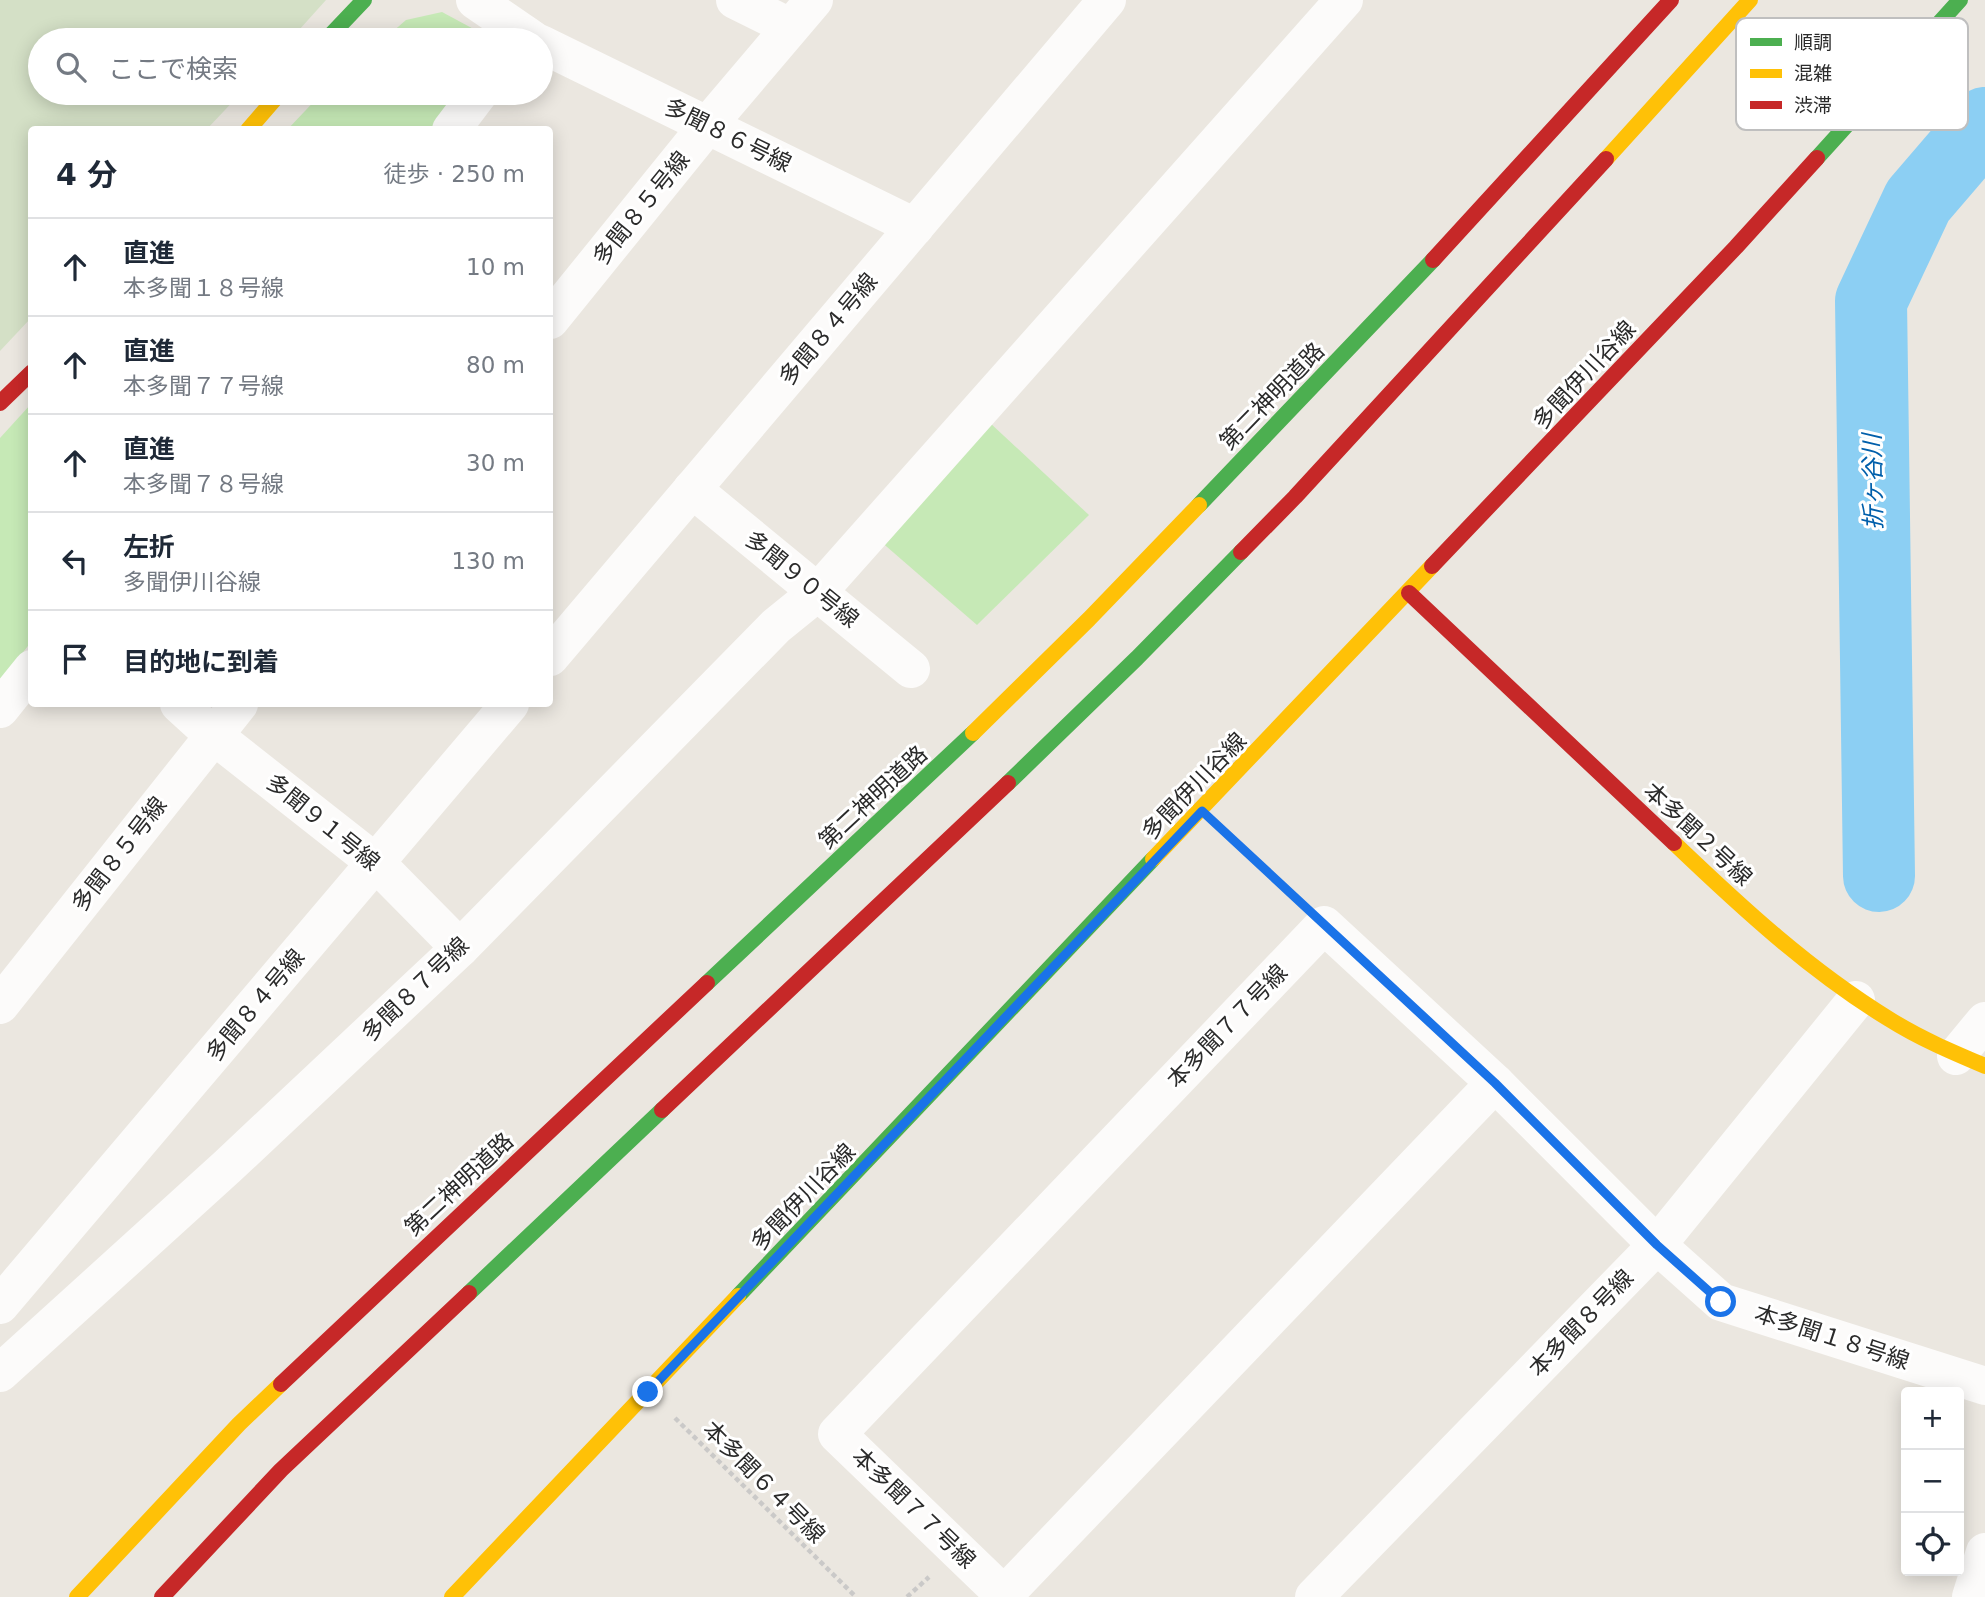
<!DOCTYPE html>
<html lang="ja">
<head>
<meta charset="utf-8">
<style>
	body { margin:0; font-family:"DejaVu Sans","Noto Sans JP",sans-serif; background:#f2f2f3; color:#1f2937 }
	.controls { position:absolute; right:21px; bottom:21px; display:grid; overflow:hidden; border-radius:7px; box-shadow:0 4px 18px #0003 }
	.controls button { width:63px; height:63px; display:grid; place-items:center; padding:0; border:0; border-bottom:2px solid #e0e1e3; background:#fff; color:#1f2937; font:35px sans-serif }
	.stop { position:absolute; width:21px; height:21px; margin:-16px; border:5px solid #1a73e8; border-radius:50%; background:#fff }
	.stop.end { background:#1a73e8; border-color:#fff; box-shadow:0 2px 7px #0008 }
	.list { margin:0; padding:0; list-style:none }
	h2 { display:flex; justify-content:space-between; align-items:center; height:91px; margin:0; padding:0 28px; font-size:30px }
	h2 small { font-size:23px; font-weight:400; color:#747a83 }
	.list li { display:grid; grid-template-columns:46px 1fr auto; gap:21px; align-items:center; box-sizing:border-box; height:98px; padding:0 28px; border-top:2px solid #e0e1e3 }
	.list b { display:block; font-size:26px; white-space:nowrap }
	.list p { margin:0; font-size:23px; white-space:nowrap; color:#747a83 }
	.list em { font-size:23px; font-style:normal; color:#747a83 }
	.icon { flex:none; width:38px; height:38px; fill:none; stroke:currentColor; stroke-width:2; stroke-linecap:round; stroke-linejoin:round }
	.map { position:relative; flex:none; width:1985px; height:1597px; overflow:hidden }
	.search { position:absolute; background:#fff; box-shadow:0 4px 18px #0003; left:28px; top:28px; width:525px; height:77px; display:flex; align-items:center; gap:18px; box-sizing:border-box; padding:0 24px; border-radius:38px; color:#747a83; font-size:26px }
	.panel { position:absolute; background:#fff; box-shadow:0 4px 18px #0003; left:28px; top:126px; width:525px; height:581px; border-radius:7px }
	.map>svg:first-child { display:block }
</style>
</head>
<body>
<div class="map">
<svg width="1985" height="1597" viewBox="0 0 1985 1597">
	<rect width="100%" height="100%" fill="#ebe7e0"/>
	<g fill="#c6e9b6">
		<path d="M 442,12 L 494,40 L 383,40 L 406,20 Z"/>
		<path d="M 322,93 L 461,93 L 433,129 L 287,130 Z"/>
		<path d="M 31,404 L 31,642 L 0,682 L 0,438 Z"/>
		<path d="M 989,422 L 1089,515 L 977,625 L 879,540 Z"/>
	</g>
	<path fill="#d4e0c6" d="M 0,0 L 326,0 L 290,40 L 40,40 L 40,93 L 241,93 L 207,129 L 32,130 L 31,318 L 0,351 Z"/>
	<g fill="none" stroke-linecap="round" stroke-linejoin="round">
		<path stroke="#8ccff3" stroke-width="72" d="M 1879,876 L 1871,301 L 1918,201 L 1985,123"/>
		<g stroke="#cac9c8" stroke-width="4.5" stroke-dasharray="5 3.5" stroke-linecap="butt">
			<path d="M 1230,837 L 1295,898"/>
			<path d="M 675,1418 L 856,1597"/>
			<path d="M 907,1597 L 929,1577"/>
		</g>
		<g stroke="#fcfbfa" stroke-width="38">
			<path d="M 475,0 L 533,40"/>
			<path d="M 735,0 L 790,27"/>
			<path d="M 541,44 L 915,227"/>
			<path d="M 451,130 L 479,93"/>
			<path d="M 550,320 L 707,126 L 814,0"/>
			<path d="M 692,489 L 911,669"/>
			<path d="M 550,657 L 1107,0"/>
			<path d="M 179,704 L 213,735 L 376,863 L 460,948"/>
			<path d="M 0,709 L 32,669"/>
			<path d="M 1324,925 L 1495,1083 L 1004,1595 L 837,1434 Z"/>
			<path d="M 0,1005 L 239,704"/>
			<path d="M 1956,1056 L 1985,1021"/>
			<path d="M 1495,1083 L 1657,1245 L 1721,1302 L 1985,1386"/>
			<path d="M 0,1305 L 510,704"/>
			<path d="M 0,1373 L 228,1166 L 460,948 L 776,626 L 818,592 L 1344,0"/>
			<path d="M 1314,1597 L 1657,1245 L 1856,1000"/>
			<path d="M 1971,1597 L 1985,1552"/>
		</g>
		<g stroke="#4caf50" stroke-width="16">
			<path d="M 326,40 L 364,0"/>
			<path d="M 1817,158 L 1960,0"/>
			<path d="M 1199,505 L 1433,260"/>
			<path d="M 1008,783 L 1137,658 L 1241,552"/>
			<path d="M 707,983 L 973,733"/>
			<path d="M 469,1293 L 662,1110"/>
			<path d="M 738,1296 L 1153,859"/>
		</g>
		<g stroke="#ffc107" stroke-width="16">
			<path d="M 248,130 L 280,93"/>
			<path d="M 1606,159 L 1750,0"/>
			<path d="M 973,733 L 1089,619 L 1199,505"/>
			<path d="M 1674,843 C 1741,907 1809,970 1889,1019 C 1919,1038 1952,1052 1985,1066"/>
			<path d="M 1153,859 L 1432,566"/>
			<path d="M 77,1597 L 239,1424 L 281,1384"/>
			<path d="M 452,1597 L 738,1296"/>
		</g>
		<g stroke="#c62828" stroke-width="16">
			<path d="M 1433,260 L 1671,0"/>
			<path d="M 0,403 L 32,372"/>
			<path d="M 1241,552 L 1295,497 L 1606,159"/>
			<path d="M 1432,566 L 1736,247 L 1817,158"/>
			<path d="M 1409,593 L 1674,843"/>
			<path d="M 662,1110 L 1008,783"/>
			<path d="M 281,1384 L 707,983"/>
			<path d="M 162,1597 L 281,1470 L 469,1293"/>
		</g>
	</g>
	<g fill="none" stroke-linecap="round" stroke-linejoin="round">
		<path stroke="#1a73e8" stroke-width="9" d="M 648,1392 L 1202,811 L 1495,1083 L 1657,1245 L 1721,1302"/>
	</g>
	<g text-anchor="middle" stroke-width="6" stroke-linejoin="round" paint-order="stroke">
		<g font-size="23" fill="#2b2b2b" stroke="#fff">
			<text transform="translate(728 135) rotate(26)" y="8">多聞８６号線</text>
			<text transform="translate(641 208) rotate(-51)" y="8">多聞８５号線</text>
			<text transform="translate(828 329) rotate(-50)" y="8">多聞８４号線</text>
			<text transform="translate(1584 375) rotate(-47)" y="8">多聞伊川谷線</text>
			<text transform="translate(1272 396) rotate(-46)" y="8">第二神明道路</text>
			<text transform="translate(802 579) rotate(39)" y="8">多聞９０号線</text>
			<text transform="translate(1194 786) rotate(-46)" y="8">多聞伊川谷線</text>
			<text transform="translate(873 797) rotate(-43)" y="8">第二神明道路</text>
			<text transform="translate(323 822) rotate(39)" y="8">多聞９１号線</text>
			<text transform="translate(1698 834) rotate(43)" y="8">本多聞２号線</text>
			<text transform="translate(119 854) rotate(-52)" y="8">多聞８５号線</text>
			<text transform="translate(415 989) rotate(-44)" y="8">多聞８７号線</text>
			<text transform="translate(255 1005) rotate(-50)" y="8">多聞８４号線</text>
			<text transform="translate(1227 1026) rotate(-46)" y="8">本多聞７７号線</text>
			<text transform="translate(459 1184) rotate(-43)" y="8">第二神明道路</text>
			<text transform="translate(803 1197) rotate(-46)" y="8">多聞伊川谷線</text>
			<text transform="translate(1581 1323) rotate(-46)" y="8">本多聞８号線</text>
			<text transform="translate(1832 1337) rotate(18)" y="8">本多聞１８号線</text>
			<text transform="translate(764 1482) rotate(45)" y="8">本多聞６４号線</text>
			<text transform="translate(914 1508) rotate(44)" y="8">本多聞７７号線</text>
		</g>
		<g font-size="24" font-style="italic" fill="#005fab" stroke="#fff">
			<text transform="translate(1873 482) rotate(-91)" y="8">折ヶ谷川</text>
		</g>
	</g>
	<rect x="1736" y="18" width="232" height="112" rx="10" fill="#fff" stroke="#bfbfbf" stroke-width="2"/>
	<rect x="1750" y="38" width="32" height="8" fill="#4caf50"/>
	<rect x="1750" y="69" width="32" height="9" fill="#ffc107"/>
	<rect x="1750" y="101" width="32" height="8" fill="#c62828"/>
	<g font-size="19" fill="#2b2b2b">
		<text x="1794" y="49">順調</text>
		<text x="1794" y="80">混雑</text>
		<text x="1794" y="112">渋滞</text>
	</g>
</svg>
<div class="controls">
<button>+</button>
<button>−</button>
<button><svg class="icon" aria-label="locate" viewBox="0 0 24 24"><circle cx="12" cy="12" r="6"/><path d="M12 2v4M12 18v4M2 12h4M18 12h4"/></svg></button>
</div>
<div class="stop" style="left:1721px;top:1302px"></div>
<div class="stop end" style="left:648px;top:1392px"></div>
<div class="search"><svg class="icon" aria-label="search" viewBox="0 0 24 24"><circle cx="10" cy="10" r="6"/><path d="M15 15l6 6"/></svg>ここで検索</div>
<section class="panel">
<h2>4 分<small>徒歩 · 250 m</small></h2>
<ul class="list">
<li><svg class="icon" aria-label="ahead" viewBox="0 0 24 24"><path d="M12 20V5M6 11l6-6 6 6"/></svg><div><b>直進</b><p>本多聞１８号線</p></div><em>10 m</em></li>
<li><svg class="icon" aria-label="ahead" viewBox="0 0 24 24"><path d="M12 20V5M6 11l6-6 6 6"/></svg><div><b>直進</b><p>本多聞７７号線</p></div><em>80 m</em></li>
<li><svg class="icon" aria-label="ahead" viewBox="0 0 24 24"><path d="M12 20V5M6 11l6-6 6 6"/></svg><div><b>直進</b><p>本多聞７８号線</p></div><em>30 m</em></li>
<li><svg class="icon" aria-label="left" viewBox="0 0 24 24"><path d="M17 20v-9H6M10 6l-5 5 5 5"/></svg><div><b>左折</b><p>多聞伊川谷線</p></div><em>130 m</em></li>
<li><svg class="icon" aria-label="arrive" viewBox="0 0 24 24"><path d="M6 21V4h12l-3 4 3 4H6"/></svg><div><b>目的地に到着</b></div></li>
</ul>
</section>
</div>
</body>
</html>
